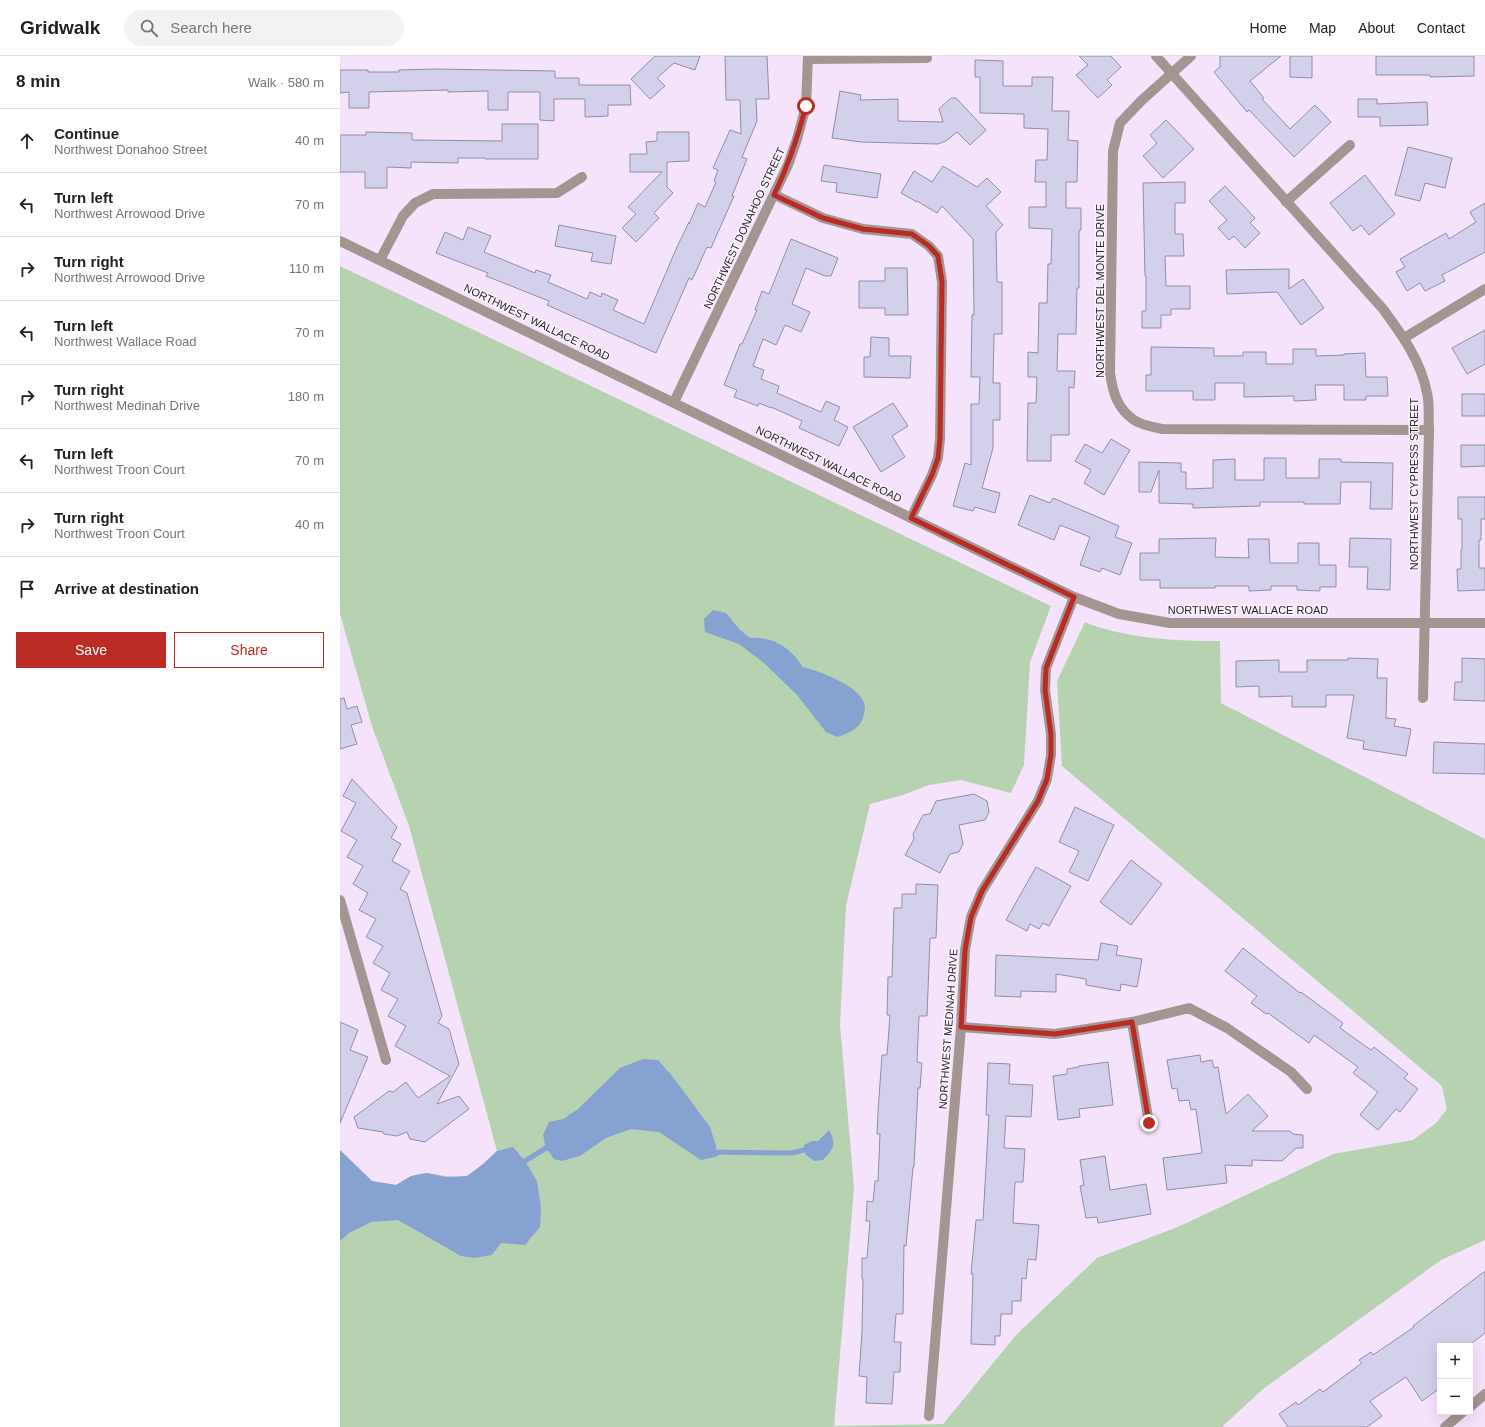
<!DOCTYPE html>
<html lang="en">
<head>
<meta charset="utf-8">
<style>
	body { margin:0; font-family:Helvetica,sans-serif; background:#f2f2f2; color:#202124 }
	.controls { position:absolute; right:12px; bottom:12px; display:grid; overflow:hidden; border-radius:0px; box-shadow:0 4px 16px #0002 }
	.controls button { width:36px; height:36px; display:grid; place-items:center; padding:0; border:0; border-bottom:1px solid #e0e0e0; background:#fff; color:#202124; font:20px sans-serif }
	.stop { position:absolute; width:12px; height:12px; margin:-9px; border:3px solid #b92b23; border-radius:50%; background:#fff }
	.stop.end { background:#b92b23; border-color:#fff; box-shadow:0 1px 4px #0008 }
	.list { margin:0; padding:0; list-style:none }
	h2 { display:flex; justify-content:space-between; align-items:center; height:52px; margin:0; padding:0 16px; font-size:17px }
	h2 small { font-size:13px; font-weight:400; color:#757577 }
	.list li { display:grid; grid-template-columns:26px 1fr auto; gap:12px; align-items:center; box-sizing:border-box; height:64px; padding:0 16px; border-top:1px solid #e0e0e0 }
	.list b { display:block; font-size:15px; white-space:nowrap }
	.list p { margin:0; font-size:13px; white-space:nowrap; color:#757577 }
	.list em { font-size:13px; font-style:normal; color:#757577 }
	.actions { display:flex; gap:8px; padding:12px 16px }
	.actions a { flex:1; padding:9px 0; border:1px solid #b92b23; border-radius:0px; text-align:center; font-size:14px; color:#b92b23 }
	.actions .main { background:#b92b23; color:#fff }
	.icon { flex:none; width:22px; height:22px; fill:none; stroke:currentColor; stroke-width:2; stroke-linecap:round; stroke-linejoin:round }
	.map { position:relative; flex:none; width:1145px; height:1371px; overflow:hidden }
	header { display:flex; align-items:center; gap:24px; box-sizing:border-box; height:56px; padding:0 20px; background:#fff; border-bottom:1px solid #e0e0e0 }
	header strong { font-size:19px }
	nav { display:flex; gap:22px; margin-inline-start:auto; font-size:14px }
	.search { width:280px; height:36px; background:#f2f2f2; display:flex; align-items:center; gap:10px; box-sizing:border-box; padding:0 14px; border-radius:22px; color:#757577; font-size:15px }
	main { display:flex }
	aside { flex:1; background:#fff }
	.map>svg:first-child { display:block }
</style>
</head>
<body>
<header>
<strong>Gridwalk</strong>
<div class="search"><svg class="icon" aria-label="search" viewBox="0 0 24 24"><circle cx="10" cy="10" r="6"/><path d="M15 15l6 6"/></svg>Search here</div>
<nav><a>Home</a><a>Map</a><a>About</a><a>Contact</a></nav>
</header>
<main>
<aside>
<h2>8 min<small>Walk · 580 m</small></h2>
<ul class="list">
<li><svg class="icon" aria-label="ahead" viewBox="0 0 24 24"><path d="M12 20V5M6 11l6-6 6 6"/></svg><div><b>Continue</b><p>Northwest Donahoo Street</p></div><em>40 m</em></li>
<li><svg class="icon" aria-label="left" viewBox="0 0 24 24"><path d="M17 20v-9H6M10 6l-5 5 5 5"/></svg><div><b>Turn left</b><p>Northwest Arrowood Drive</p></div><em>70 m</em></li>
<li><svg class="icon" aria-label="right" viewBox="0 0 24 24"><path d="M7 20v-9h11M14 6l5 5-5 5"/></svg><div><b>Turn right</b><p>Northwest Arrowood Drive</p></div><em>110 m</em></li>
<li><svg class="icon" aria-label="left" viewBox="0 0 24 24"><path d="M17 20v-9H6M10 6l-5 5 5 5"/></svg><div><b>Turn left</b><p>Northwest Wallace Road</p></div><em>70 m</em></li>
<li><svg class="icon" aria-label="right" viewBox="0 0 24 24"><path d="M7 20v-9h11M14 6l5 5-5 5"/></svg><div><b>Turn right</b><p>Northwest Medinah Drive</p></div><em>180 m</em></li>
<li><svg class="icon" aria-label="left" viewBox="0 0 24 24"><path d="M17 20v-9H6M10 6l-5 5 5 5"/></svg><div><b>Turn left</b><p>Northwest Troon Court</p></div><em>70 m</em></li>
<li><svg class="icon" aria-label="right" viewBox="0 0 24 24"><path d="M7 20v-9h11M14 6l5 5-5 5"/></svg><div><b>Turn right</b><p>Northwest Troon Court</p></div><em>40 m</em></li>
<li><svg class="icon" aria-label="arrive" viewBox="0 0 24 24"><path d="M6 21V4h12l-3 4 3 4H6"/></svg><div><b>Arrive at destination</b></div></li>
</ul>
<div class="actions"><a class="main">Save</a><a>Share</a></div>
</aside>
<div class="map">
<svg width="1145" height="1371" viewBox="0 0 1145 1371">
	<rect width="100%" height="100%" fill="#f5e3fb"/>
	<path fill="#b6d2b1" d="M 0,210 L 711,550 L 690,606 L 684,709 L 671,737 L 621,724 L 589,729 L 563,739 L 530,748 L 506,850 L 500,968 L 514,1132 L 494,1370 L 603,1368 L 677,1278 L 757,1202 L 840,1170 L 993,1098 L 1073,1084 L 1096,1067 L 1107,1053 L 1102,1030 L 722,710 L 717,625 L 745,566 C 755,571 766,573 777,576 C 812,584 845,585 880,585 L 881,647 L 1145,783 L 1145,1184 L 1101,1204 L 923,1333 L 882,1371 L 0,1371 L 0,1094 L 32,1125 L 56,1129 C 66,1123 76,1117 88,1117 C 98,1118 119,1124 128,1120 C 139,1114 148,1103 157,1095 L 69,770 L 32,670 L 0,558 Z"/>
	<g fill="#86a2d1">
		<path d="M 373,554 L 386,557 L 399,573 L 410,582 C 433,580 451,592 463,611 C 479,615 525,631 525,652 C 525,655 524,658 523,661 C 521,672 507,678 497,681 L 486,676 L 457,639 L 424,607 L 399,588 L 365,576 L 364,563 Z"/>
		<path d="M 303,1003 L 318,1004 L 333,1021 L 370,1071 L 376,1090 L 376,1101 L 361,1104 L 319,1076 L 291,1073 L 266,1082 L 240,1100 L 222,1105 L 214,1103 L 206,1092 L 203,1079 L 209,1066 L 223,1063 L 238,1053 L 280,1012 Z"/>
		<path d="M 489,1074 C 497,1089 494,1092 483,1104 L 474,1105 L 465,1098 L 464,1089 L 472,1085 L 478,1085 Z"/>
		<path d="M 173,1091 L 185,1105 L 197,1125 L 201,1152 L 200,1171 L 185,1189 L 161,1187 L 152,1199 L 134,1202 L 121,1200 L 58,1164 L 31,1166 L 9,1177 L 0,1185 L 0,1094 L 32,1125 L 56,1129 L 71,1120 L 87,1117 L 105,1121 L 127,1120 L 143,1108 L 157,1095 Z"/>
	</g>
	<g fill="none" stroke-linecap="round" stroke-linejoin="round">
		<g stroke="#86a2d1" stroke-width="5">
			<path d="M 376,1098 L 369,1096 L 452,1097 L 464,1094"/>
			<path d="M 185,1105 L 206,1092"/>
		</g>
	</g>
	<g fill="#d3d0eb" stroke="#908ea7">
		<path d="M 315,0 L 360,0 L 355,14 L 334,7 L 317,22 L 325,30 L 310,43 L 291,23 Z"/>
		<path d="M 385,0 L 427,0 L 429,43 L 416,43 L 417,65 L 402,101 L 407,103 L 392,140 L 394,140 L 371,192 L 367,191 L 352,224 L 349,222 L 316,297 L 207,249 L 209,245 L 146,220 L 148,217 L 96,197 L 105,176 L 123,184 L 128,171 L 151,180 L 144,196 L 195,217 L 196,214 L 211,219 L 208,226 L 247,243 L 250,236 L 261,241 L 262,237 L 278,244 L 273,254 L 304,268 L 337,191 L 349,166 L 349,168 L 358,147 L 365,151 L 376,126 L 374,125 L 378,114 L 373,112 L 390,74 L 401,78 L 400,44 L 386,44 Z"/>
		<path d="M 739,0 L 771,0 L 781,11 L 767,24 L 772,29 L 758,42 L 736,19 L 748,9 Z"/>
		<path d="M 880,0 L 941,0 L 910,25 L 924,42 L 922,43 L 950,73 L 975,49 L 991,66 L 954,101 L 909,54 L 907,56 L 874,16 L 880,11 Z"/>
		<path d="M 950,0 L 972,0 L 972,22 L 950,21 Z"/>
		<path d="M 1036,0 L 1134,0 L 1134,20 L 1090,21 L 1090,19 L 1036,19 Z"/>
		<path d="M 635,4 L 663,5 L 663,30 L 692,30 L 692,21 L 713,21 L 712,55 L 729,55 L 728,84 L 738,85 L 737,126 L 726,126 L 726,152 L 741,152 L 741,174 L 739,174 L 739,232 L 737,232 L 736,278 L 718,278 L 717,315 L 735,315 L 734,332 L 729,331 L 729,379 L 711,379 L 711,405 L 687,405 L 688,347 L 696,347 L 697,321 L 688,321 L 688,296 L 698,297 L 699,247 L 707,247 L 708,208 L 711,208 L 712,173 L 689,172 L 689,151 L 706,151 L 706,126 L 695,126 L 696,104 L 707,104 L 708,73 L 684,72 L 684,58 L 640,57 L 640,21 L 635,21 Z"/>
		<path d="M 95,13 L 215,15 L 215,22 L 239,22 L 239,29 L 290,29 L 291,49 L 268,49 L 268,60 L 245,61 L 245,43 L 214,43 L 214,65 L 200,64 L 200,36 L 168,36 L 168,54 L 148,54 L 148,35 L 108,36 L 108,34 L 29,36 L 29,52 L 9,52 L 9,36 L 0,37 L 0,14 L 28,14 L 28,16 L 59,16 L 59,14 Z"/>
		<path d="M 500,35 L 521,39 L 520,44 L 558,43 L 558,65 L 603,66 L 599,53 L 611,42 L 616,42 L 646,74 L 630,89 L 617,76 L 606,85 L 598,88 L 521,86 L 492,82 Z"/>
		<path d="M 1018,43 L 1037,43 L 1037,48 L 1087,46 L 1088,69 L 1040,70 L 1040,61 L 1018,61 Z"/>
		<path d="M 826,64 L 854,93 L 823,122 L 803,100 L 817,87 L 810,79 Z"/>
		<path d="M 162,68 L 198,68 L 198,103 L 145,103 L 145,102 L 118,102 L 118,107 L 71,106 L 71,112 L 47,111 L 47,132 L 25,132 L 25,116 L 0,116 L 0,79 L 26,79 L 26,76 L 72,77 L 72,84 L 162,85 Z"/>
		<path d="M 317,76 L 349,76 L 349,105 L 327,106 L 327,131 L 333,137 L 314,157 L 319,162 L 296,186 L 282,172 L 296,158 L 288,151 L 322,116 L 290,116 L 290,98 L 307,98 L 306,86 L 317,85 Z"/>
		<path d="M 1068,91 L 1112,102 L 1105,132 L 1085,127 L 1080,145 L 1055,139 Z"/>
		<path d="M 484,109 L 541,118 L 537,142 L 496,136 L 497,127 L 481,125 Z"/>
		<path d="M 603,110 L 637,131 L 647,122 L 661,136 L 646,150 L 663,169 L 656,176 L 657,226 L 662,226 L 662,278 L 654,278 L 653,327 L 660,327 L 660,364 L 653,364 L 653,392 L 642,432 L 660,437 L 655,457 L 635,451 L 633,455 L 613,450 L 625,407 L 631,409 L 631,348 L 639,348 L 640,321 L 631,321 L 632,259 L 634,259 L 633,183 L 602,150 L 597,157 L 577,145 L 577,146 L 561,137 L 574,115 L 592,126 Z"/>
		<path d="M 1025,119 L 1055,158 L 1029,179 L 1021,169 L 1013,175 L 990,147 Z"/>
		<path d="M 845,126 L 845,147 L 835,147 L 835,178 L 843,178 L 844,200 L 825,200 L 826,230 L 850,230 L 850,253 L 831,253 L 831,259 L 821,259 L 821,272 L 802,272 L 802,255 L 806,255 L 806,220 L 805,220 L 803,127 Z"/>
		<path d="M 885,130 L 915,162 L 910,167 L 920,177 L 905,192 L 894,180 L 889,184 L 878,172 L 887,164 L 869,145 Z"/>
		<path d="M 1145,147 L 1145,196 L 1102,219 L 1105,225 L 1085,235 L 1080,227 L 1067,235 L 1056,216 L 1065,211 L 1060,203 L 1106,177 L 1109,183 L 1136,166 L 1130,156 Z"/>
		<path d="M 219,169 L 276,180 L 271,208 L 251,205 L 253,197 L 215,190 Z"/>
		<path d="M 451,183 L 498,202 L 491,220 L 485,220 L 466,212 L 452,248 L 470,256 L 461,276 L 445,269 L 436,289 L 423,283 L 413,310 L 424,314 L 421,323 L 439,330 L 437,337 L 481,356 L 486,345 L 500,351 L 494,364 L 508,371 L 499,390 L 459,372 L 462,365 L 431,351 L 431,352 L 419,347 L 418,350 L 394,341 L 397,334 L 384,329 L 400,288 L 402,288 L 417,254 L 415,254 L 422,235 L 429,238 Z"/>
		<path d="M 545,212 L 567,212 L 568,259 L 545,259 L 545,252 L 519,252 L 519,225 L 545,225 Z"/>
		<path d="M 949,213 L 949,233 L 963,223 L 984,252 L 961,269 L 937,236 L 887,238 L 886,214 Z"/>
		<path d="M 1145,274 L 1145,308 L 1127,318 L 1112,292 Z"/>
		<path d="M 531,281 L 549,282 L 549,300 L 571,300 L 570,322 L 524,321 L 524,301 L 530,301 Z"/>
		<path d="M 811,291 L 874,292 L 874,300 L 903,300 L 903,296 L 926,296 L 926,308 L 953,308 L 953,293 L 976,293 L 976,300 L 1004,299 L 1004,298 L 1025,297 L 1026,321 L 1047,321 L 1048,340 L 1026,340 L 1026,344 L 1004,344 L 1004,329 L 975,329 L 976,344 L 954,345 L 954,340 L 904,341 L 904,327 L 875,327 L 875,344 L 853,344 L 853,335 L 806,335 L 806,319 L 811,319 Z"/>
		<rect x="1122" y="338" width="23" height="22"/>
		<path d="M 553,347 L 568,370 L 552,380 L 565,401 L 541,416 L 513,371 Z"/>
		<path d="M 771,383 L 790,394 L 764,439 L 744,427 L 751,414 L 735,405 L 745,388 L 762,397 Z"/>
		<path d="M 1121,389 L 1145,389 L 1145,410 L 1121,411 Z"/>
		<path d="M 924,402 L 946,402 L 946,422 L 979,422 L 979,403 L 1001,403 L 1001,406 L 1053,407 L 1052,453 L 1030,453 L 1031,426 L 1001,426 L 1000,448 L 964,448 L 964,446 L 920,446 L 920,450 L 853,452 L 853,448 L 819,447 L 819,414 L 811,436 L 799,436 L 799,406 L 841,407 L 841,416 L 846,416 L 846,433 L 873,432 L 873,404 L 895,403 L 895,424 L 924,424 Z"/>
		<path d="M 690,439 L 710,447 L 713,442 L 779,470 L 775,481 L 792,487 L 780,519 L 762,512 L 760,516 L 740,509 L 750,481 L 720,469 L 714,484 L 678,469 Z"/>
		<path d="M 1118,441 L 1145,441 L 1145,463 L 1141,463 L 1141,484 L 1139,484 L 1139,512 L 1145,512 L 1145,534 L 1118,535 L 1117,513 L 1121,513 L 1121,494 L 1122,494 L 1122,463 L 1118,463 Z"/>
		<path d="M 876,482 L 875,501 L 909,502 L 908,483 L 929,483 L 930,507 L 958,507 L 958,487 L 979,487 L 979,509 L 996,509 L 996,531 L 980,531 L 980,535 L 957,534 L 957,530 L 931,530 L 931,534 L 909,535 L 909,530 L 875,530 L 875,532 L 820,532 L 820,524 L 800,524 L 800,497 L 819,497 L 819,483 Z"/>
		<path d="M 1010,482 L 1051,483 L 1050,534 L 1027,533 L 1028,511 L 1009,511 Z"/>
		<path d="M 1008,602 L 1038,603 L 1037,622 L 1047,622 L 1046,662 L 1056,663 L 1054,670 L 1071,673 L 1066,700 L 1023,693 L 1024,685 L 1007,682 L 1014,639 L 986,639 L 986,651 L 952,651 L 952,640 L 919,641 L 919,630 L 896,631 L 896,605 L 939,604 L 939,616 L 967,616 L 967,604 L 1008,604 Z"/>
		<path d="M 1122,602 L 1145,603 L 1145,645 L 1114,644 L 1115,626 L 1122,626 Z"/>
		<path d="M 4,642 L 7,653 L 17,650 L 22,666 L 11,669 L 17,688 L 0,693 L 0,643 Z"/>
		<path d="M 1094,686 L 1145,688 L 1145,718 L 1093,717 Z"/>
		<path d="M 12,723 L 57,771 L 51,782 L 61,788 L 52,805 L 70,815 L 60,833 L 67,837 L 102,960 L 98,967 L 109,973 L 119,1008 L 97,1048 L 119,1040 L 129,1053 L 85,1086 L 70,1083 L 67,1076 L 57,1080 L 44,1078 L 43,1076 L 18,1072 L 14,1061 L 49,1035 L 53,1036 L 66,1026 L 78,1042 L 110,1020 L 55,990 L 66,970 L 48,960 L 58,943 L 41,934 L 50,917 L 33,907 L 43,890 L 26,881 L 36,863 L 19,854 L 28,837 L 13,828 L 23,810 L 7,801 L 17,784 L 1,775 L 16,747 L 3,740 Z"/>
		<path d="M 634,738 L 647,745 L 649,756 L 645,764 L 619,769 L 623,788 L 619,796 L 610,798 L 600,817 L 565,799 L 574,783 L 573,778 L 583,759 L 590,758 L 596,745 Z"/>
		<path d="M 735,751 L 774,769 L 748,825 L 729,816 L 739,795 L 719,786 Z"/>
		<path d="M 791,804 L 822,828 L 791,869 L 760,846 Z"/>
		<path d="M 696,811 L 731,830 L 709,870 L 703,867 L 699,873 L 690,868 L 687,875 L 666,864 Z"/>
		<path d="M 576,828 L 598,829 L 596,882 L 590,882 L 587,960 L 579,960 L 577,1006 L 582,1007 L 580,1032 L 578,1032 L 574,1111 L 573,1111 L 566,1190 L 564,1189 L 563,1258 L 556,1258 L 554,1286 L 561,1286 L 560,1316 L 554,1316 L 552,1348 L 526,1347 L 527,1321 L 519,1320 L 522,1275 L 523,1223 L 522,1223 L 522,1202 L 527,1202 L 530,1165 L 526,1165 L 527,1145 L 533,1146 L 535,1125 L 538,1125 L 540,1078 L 537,1078 L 538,1056 L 542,999 L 547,999 L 550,959 L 547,959 L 548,921 L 552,921 L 554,852 L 562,852 L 562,838 L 576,838 Z"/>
		<path d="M 761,887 L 778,890 L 776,899 L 802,903 L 797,931 L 781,928 L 780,935 L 746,929 L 746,923 L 716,918 L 716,936 L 681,935 L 681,941 L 655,940 L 656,899 L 758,904 Z"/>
		<path d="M 903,892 L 960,937 L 961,936 L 1003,967 L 1000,972 L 1031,994 L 1034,991 L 1068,1018 L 1064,1022 L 1078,1033 L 1060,1056 L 1056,1053 L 1038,1074 L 1020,1059 L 1038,1036 L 1013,1017 L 1018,1011 L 974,979 L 969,987 L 928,957 L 926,958 L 911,947 L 917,940 L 885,915 Z"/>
		<path d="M 0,966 L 18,974 L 10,994 L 28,1001 L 0,1067 Z"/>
		<path d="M 860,999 L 861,1006 L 872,1004 L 874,1012 L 878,1011 L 886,1058 L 908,1038 L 928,1060 L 912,1075 L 950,1075 L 953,1078 L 963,1079 L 963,1092 L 956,1092 L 942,1105 L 912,1104 L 912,1110 L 885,1109 L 887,1127 L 827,1134 L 823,1102 L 862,1097 L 856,1053 L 851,1054 L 849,1044 L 839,1045 L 837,1032 L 832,1033 L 827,1004 Z"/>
		<path d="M 768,1006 L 773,1049 L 739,1053 L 740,1061 L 718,1064 L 713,1020 L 727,1018 L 727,1013 L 739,1011 L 739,1010 Z"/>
		<path d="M 648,1007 L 670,1008 L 669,1028 L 693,1029 L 691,1061 L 666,1060 L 664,1092 L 685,1093 L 683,1126 L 675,1126 L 673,1167 L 699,1169 L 696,1204 L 688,1203 L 686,1223 L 682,1222 L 681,1245 L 672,1245 L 672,1258 L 661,1258 L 660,1280 L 655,1280 L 655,1289 L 631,1288 L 633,1218 L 631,1218 L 636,1164 L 643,1164 L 649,1059 L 646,1059 Z"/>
		<path d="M 765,1100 L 770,1134 L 806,1128 L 811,1158 L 758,1167 L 757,1161 L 746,1162 L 740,1130 L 744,1129 L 740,1104 Z"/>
		<path d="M 1145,1215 L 1145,1277 L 1128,1290 L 1100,1290 L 1100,1332 L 1082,1345 L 1066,1321 L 1030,1345 L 1042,1360 L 1027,1371 L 948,1371 L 939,1358 L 956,1346 L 958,1349 L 980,1333 L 983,1336 L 1022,1307 L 1019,1304 L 1031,1296 L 1033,1299 L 1074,1271 L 1073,1270 Z"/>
	</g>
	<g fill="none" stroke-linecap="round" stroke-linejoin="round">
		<g stroke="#a39692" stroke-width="10">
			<path d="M 816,0 L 1043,253 C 1062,279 1081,305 1087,337 C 1090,349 1088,362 1089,374 L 1083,642"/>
			<path d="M 851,0 L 801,45 L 780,67 L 773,95 L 770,317 C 773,337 777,352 794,364 C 801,369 813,371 822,373 L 1089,374"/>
			<path d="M 468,3 L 587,2"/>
			<path d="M 435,139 L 483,162 L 523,173 L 572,178 L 589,190 L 598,200 L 602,226 L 600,383 L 598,402 L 592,419 L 571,462"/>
			<path d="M 946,146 L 1010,89"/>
			<path d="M 0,185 L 734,541 L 779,558 L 830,567 L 1145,567"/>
			<path d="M 40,204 L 63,160 L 75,147 L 93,138 L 217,137 L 242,121"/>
			<path d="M 1064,282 L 1145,233"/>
			<path d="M 334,346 L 448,109 L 457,83 L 466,50 L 468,0"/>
			<path d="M 0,844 L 46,1004"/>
			<path d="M 792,966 L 809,1067"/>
			<path d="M 621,971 L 715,978 L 792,966 L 849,952 L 887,972 L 951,1016 L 967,1033"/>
			<path d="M 1130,1351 L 1145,1338"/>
			<path d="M 589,1360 L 621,971 L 625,894 L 631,861 L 642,835 L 698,745 L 707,723 L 711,699 L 711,678 L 705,634 L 706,612 L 734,541"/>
			<path d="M 1105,1371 L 1123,1356"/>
		</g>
	</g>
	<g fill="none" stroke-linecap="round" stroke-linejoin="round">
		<path stroke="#b92b23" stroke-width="5" d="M 466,50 C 458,81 448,110 434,139 L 483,162 L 523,173 L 572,178 L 589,190 L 598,200 L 602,226 L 600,383 L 598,402 L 592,419 L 571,462 L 734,541 L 706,612 L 705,634 L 711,678 L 711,699 L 707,723 L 698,745 L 642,835 L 631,861 L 625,894 L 621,971 L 715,978 L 792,966 L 809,1067"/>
	</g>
	<g text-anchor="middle" stroke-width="3" stroke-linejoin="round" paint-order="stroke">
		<g font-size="11" fill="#2b242d" stroke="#fcf5fe">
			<text transform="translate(404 172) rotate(-65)" y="4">NORTHWEST DONAHOO STREET</text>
			<text transform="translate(760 235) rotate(-90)" y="4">NORTHWEST DEL MONTE DRIVE</text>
			<text transform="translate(197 266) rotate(26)" y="4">NORTHWEST WALLACE ROAD</text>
			<text transform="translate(489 408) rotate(26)" y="4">NORTHWEST WALLACE ROAD</text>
			<text transform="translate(1074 428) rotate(-90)" y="4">NORTHWEST CYPRESS STREET</text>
			<text x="908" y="558">NORTHWEST WALLACE ROAD</text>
			<text transform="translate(608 973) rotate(-86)" y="4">NORTHWEST MEDINAH DRIVE</text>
		</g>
	</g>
</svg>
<div class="controls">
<button>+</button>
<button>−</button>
</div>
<div class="stop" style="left:466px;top:50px"></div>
<div class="stop end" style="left:809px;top:1067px"></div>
</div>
</main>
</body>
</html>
